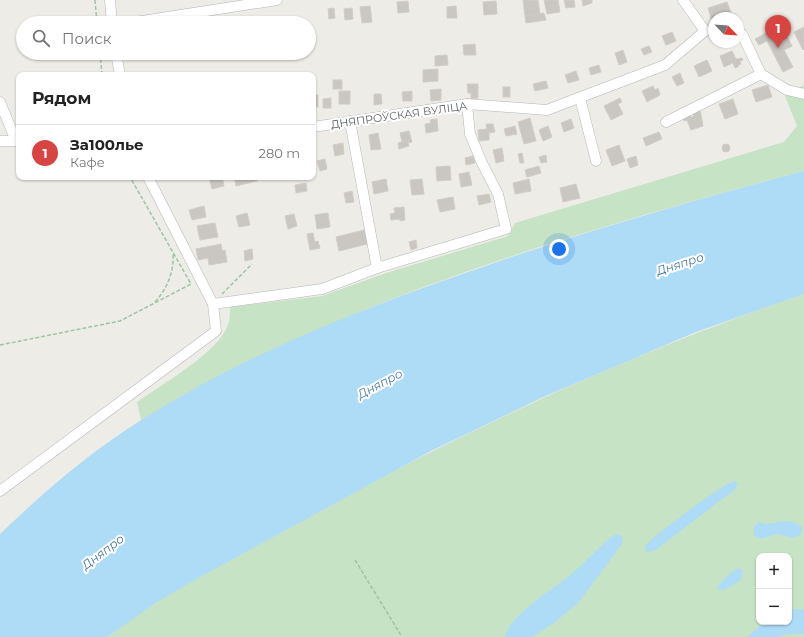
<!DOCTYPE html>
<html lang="ru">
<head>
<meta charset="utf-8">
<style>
	body { margin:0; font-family:Montserrat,sans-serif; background:#f2f2f2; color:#222 }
	.controls { position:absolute; right:12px; bottom:12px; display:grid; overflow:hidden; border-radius:8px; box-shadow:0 1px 3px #0004 }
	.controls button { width:36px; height:36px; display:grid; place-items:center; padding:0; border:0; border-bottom:1px solid #e0e0e0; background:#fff; color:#222; font:20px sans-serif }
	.compass { position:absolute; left:708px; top:12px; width:36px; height:36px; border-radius:50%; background:#fff; box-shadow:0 1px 3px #0004; rotate:115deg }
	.you { position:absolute; left:559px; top:249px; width:14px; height:14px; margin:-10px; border:3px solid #fff; border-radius:50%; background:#1a73e8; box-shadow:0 0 0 6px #1a73e833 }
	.badge { display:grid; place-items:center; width:26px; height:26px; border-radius:50%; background:#d74543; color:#fff; font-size:13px; font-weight:700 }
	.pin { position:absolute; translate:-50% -33px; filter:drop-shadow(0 1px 2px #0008) }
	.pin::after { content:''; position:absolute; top:21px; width:14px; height:12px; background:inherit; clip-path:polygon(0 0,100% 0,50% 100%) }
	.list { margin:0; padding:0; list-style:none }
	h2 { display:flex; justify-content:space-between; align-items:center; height:52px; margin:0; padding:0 16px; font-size:17px }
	h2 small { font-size:13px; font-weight:400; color:#767676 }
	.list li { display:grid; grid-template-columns:26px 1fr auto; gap:12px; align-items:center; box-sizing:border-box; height:56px; padding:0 16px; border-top:1px solid #e0e0e0 }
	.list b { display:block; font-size:15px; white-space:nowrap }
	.list p { margin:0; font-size:13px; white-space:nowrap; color:#767676 }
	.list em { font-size:13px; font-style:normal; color:#767676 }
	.icon { flex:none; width:22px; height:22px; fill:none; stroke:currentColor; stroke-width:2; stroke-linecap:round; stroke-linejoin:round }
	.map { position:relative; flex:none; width:804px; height:637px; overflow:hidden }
	.search { position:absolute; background:#fff; box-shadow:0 1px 3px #0004; left:16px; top:16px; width:300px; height:44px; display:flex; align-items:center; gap:10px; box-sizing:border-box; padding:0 14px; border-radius:22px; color:#767676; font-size:15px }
	.panel { position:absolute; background:#fff; box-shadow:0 1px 3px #0004; left:16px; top:72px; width:300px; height:108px; border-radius:8px }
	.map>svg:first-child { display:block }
</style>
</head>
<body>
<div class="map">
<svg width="804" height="637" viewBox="0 0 804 637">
	<rect width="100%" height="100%" fill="#eeece6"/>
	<g fill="#c7e3c5" fill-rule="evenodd">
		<path d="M 804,85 L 804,171 C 575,232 346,298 141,420 L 137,402 C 161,385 219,352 228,325 C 230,319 230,313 230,307 L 322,296 L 386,273 L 508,236 L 515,223 L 784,142 L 797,126 L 785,96 Z"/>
		<path d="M 804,294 L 804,637 L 107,637 C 155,596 225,563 281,532 C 448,438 622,356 804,294 ZM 759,556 L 789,556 L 789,622 L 759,622 Z"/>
	</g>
	<g fill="#aedbf6">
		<path d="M 804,171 L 804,294 L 696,332 L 541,398 L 431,451 L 200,577 L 157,602 L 107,637 L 0,637 L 0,534 C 44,492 91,451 143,419 C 231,364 326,323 423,288 C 548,242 675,205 804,171 Z"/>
		<path d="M 735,481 L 738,485 L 734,490 L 657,549 L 646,553 L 645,546 C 652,537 726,481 735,481 Z"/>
		<path d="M 785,521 L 793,522 L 802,527 L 801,534 L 794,538 L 777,534 L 760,539 L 754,535 L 754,527 L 759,522 L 767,524 Z"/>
		<path d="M 616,534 L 622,536 L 622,544 L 578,603 L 554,623 L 532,637 L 505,637 C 509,615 558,586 575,571 C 589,559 601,544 616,534 Z"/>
		<path d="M 739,568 L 743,571 L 740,581 L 724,590 L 717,589 C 718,584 734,569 739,568 Z"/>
		<path d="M 795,609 L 804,610 L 804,634 L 789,634 L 776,637 L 747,637 L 764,622 L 789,622 L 789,610 Z"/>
	</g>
	<g fill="#cac7c2" stroke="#d2cdc5">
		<path d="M 523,0 L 538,0 L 540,14 L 525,16 Z"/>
		<path d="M 544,0 L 558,0 L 560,12 L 547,14 Z"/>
		<path d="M 564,0 L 574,0 L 575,7 L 566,8 Z"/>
		<path d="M 582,0 L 592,0 L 592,3 L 583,6 Z"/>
		<path d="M 408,1 L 409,12 L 398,13 L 397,2 Z"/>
		<path d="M 496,1 L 497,14 L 484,15 L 483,2 Z"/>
		<path d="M 727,2 L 732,15 L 727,18 L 714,18 L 712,21 L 708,8 Z"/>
		<path d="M 370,6 L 372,22 L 362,23 L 360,7 Z"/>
		<path d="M 456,6 L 457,18 L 447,18 L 447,7 Z"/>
		<path d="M 334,8 L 335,18 L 329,19 L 328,9 Z"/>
		<path d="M 352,8 L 353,19 L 345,20 L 344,9 Z"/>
		<path d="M 544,13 L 546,20 L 526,23 L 525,16 Z"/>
		<path d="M 781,25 L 792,46 L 784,50 L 793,67 L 783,72 L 767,41 L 759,45 L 755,39 Z"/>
		<path d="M 804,27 L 804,49 L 803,50 L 794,32 Z"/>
		<path d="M 672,32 L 676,41 L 666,45 L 662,36 Z"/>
		<path d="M 475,44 L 476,55 L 464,55 L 463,45 Z"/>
		<path d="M 649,46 L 652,52 L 644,55 L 641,49 Z"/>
		<path d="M 623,50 L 627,62 L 619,65 L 615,53 Z"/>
		<path d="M 732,51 L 736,59 L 742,58 L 743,60 L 740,61 L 741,64 L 738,65 L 739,66 L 735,68 L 733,63 L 724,67 L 720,56 Z"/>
		<path d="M 447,55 L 448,65 L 435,66 L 435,56 Z"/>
		<path d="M 707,60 L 712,71 L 699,77 L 694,66 Z"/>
		<path d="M 599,65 L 601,72 L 591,75 L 589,68 Z"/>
		<path d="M 438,69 L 438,81 L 423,82 L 423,70 Z"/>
		<path d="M 576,71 L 579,80 L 568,83 L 565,75 Z"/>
		<path d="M 680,73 L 684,83 L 677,86 L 672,77 Z"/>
		<rect x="333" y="80" width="9" height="9"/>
		<path d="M 546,81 L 548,88 L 535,91 L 533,84 Z"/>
		<path d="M 467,84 L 478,84 L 478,98 L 471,99 L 471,93 L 468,93 Z"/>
		<path d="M 768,85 L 772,97 L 756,102 L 752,90 Z"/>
		<path d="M 653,86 L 655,90 L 658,88 L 660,95 L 647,102 L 642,91 Z"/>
		<rect x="503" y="87" width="7" height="10"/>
		<path d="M 441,89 L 441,100 L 431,101 L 430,90 Z"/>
		<rect x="339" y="91" width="11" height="13"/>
		<path d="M 412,91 L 412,101 L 403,101 L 402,92 Z"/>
		<path d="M 374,94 L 381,94 L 382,104 L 374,105 Z"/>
		<rect x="313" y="95" width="5" height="12"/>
		<path d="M 331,98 L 331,108 L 323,108 L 323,99 Z"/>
		<path d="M 620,98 L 622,102 L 618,104 L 623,114 L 611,120 L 604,106 Z"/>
		<path d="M 733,99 L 738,114 L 725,119 L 719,104 Z"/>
		<path d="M 700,109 L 703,126 L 691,130 L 687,120 L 684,121 L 683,117 L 690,114 L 691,117 L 694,116 L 693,112 Z"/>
		<path d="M 530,118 L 536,141 L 524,144 L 518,122 Z"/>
		<path d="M 437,119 L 438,131 L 426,133 L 425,124 L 431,123 L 430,120 Z"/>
		<path d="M 571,119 L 574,128 L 564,132 L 561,123 Z"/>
		<path d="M 486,124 L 493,124 L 495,132 L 489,133 L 489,140 L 479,141 L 478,130 L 487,129 Z"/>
		<path d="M 515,126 L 517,134 L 506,136 L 504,129 Z"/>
		<path d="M 548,126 L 552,137 L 543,141 L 539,130 Z"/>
		<path d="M 409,131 L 412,142 L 408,143 L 409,146 L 399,149 L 398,143 L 402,142 L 400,133 Z"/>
		<path d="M 659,132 L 662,139 L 646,146 L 643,138 Z"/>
		<path d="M 378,133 L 381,149 L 371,150 L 369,135 Z"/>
		<path d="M 343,143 L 344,154 L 335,156 L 333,145 Z"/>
		<circle cx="726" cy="148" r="4"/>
		<path d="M 619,145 L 625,161 L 612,166 L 606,150 Z"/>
		<path d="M 502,148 L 504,161 L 496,163 L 493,150 Z"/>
		<path d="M 522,153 L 524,163 L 520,163 L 518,154 Z"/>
		<path d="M 546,155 L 547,162 L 541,163 L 539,157 Z"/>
		<path d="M 473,156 L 475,163 L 466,165 L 465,158 Z"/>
		<path d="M 636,156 L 638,165 L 630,168 L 627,159 Z"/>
		<path d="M 325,159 L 327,169 L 320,171 L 317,161 Z"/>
		<path d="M 450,166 L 451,180 L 437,181 L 436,167 Z"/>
		<path d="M 539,166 L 541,173 L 527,177 L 525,170 Z"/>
		<path d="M 469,172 L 472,185 L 461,187 L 459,174 Z"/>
		<path d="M 209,177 L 222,177 L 224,186 L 212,189 Z"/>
		<path d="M 234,177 L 256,177 L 257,181 L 236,186 Z"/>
		<path d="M 386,179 L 388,191 L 374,194 L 372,182 Z"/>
		<path d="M 422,179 L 424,194 L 412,195 L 410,180 Z"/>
		<path d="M 529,179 L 531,191 L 515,194 L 513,183 Z"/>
		<path d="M 306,183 L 307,191 L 296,193 L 295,185 Z"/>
		<path d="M 576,184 L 580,198 L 563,202 L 560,188 Z"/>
		<path d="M 352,191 L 354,202 L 346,203 L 344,193 Z"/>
		<path d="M 489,194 L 491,202 L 479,205 L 477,196 Z"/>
		<path d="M 453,197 L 455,209 L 440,212 L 437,200 Z"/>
		<path d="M 204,206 L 206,217 L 192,220 L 189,210 Z"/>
		<path d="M 404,207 L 405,220 L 400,221 L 400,219 L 391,220 L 390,214 L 395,213 L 394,208 Z"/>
		<path d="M 247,213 L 250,225 L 239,227 L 236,216 Z"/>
		<path d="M 328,213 L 330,227 L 317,229 L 315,215 Z"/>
		<path d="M 294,214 L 297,226 L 288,229 L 285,216 Z"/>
		<path d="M 215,223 L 218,237 L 200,240 L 197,226 Z"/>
		<path d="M 364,230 L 367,244 L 339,251 L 336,237 Z"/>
		<path d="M 313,233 L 315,242 L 318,241 L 320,248 L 310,250 L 307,234 Z"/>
		<path d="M 416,240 L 417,248 L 411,250 L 409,242 Z"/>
		<path d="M 221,244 L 222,251 L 225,250 L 227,262 L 209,265 L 208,258 L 198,260 L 196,249 Z"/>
		<path d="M 252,249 L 253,259 L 245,261 L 244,251 Z"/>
	</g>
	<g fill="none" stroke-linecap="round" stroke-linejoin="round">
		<g stroke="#b3b6b9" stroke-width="11">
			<g id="minor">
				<path d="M 110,0 L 112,23"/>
				<path d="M 683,0 L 705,31"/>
				<path d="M 129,23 L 277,0"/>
				<path d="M 738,33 L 742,34 L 761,74"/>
				<path d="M 116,53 L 120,75"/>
				<path d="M 761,74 L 787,90 L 804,94"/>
				<path d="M 580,98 L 596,161"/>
				<path d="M 0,102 L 16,141 L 0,141"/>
				<path d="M 350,121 L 377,268 L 506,229 L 498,194 L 482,163 L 470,134 L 467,104"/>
				<path d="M 666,122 L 761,74"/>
				<path d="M 313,127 L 467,104 L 547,110 L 665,65 L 705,31"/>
				<path d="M 213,304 L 322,289 L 377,268"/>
				<path d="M 0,491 L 216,331 L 213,304 L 148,177"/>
			</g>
		</g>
		<g stroke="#9fc3a7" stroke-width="1.5" stroke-dasharray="4 2" stroke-linecap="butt">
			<path d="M 95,0 L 97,23"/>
			<path d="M 100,53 L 102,75"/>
			<path d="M 222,294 L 252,264"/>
			<path d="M 155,302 C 167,289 174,272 173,254"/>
			<path d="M 0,345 L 120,321 L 191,284 L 130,177"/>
			<path d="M 355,560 L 402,637"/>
		</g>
		<use href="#minor" stroke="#fff" stroke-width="10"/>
	</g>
	<g text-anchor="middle" stroke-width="4" stroke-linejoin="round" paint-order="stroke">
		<g font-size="11" fill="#5d6164" stroke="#fff">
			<text transform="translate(399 115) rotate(-8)" y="4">ДНЯПРОЎСКАЯ ВУЛІЦА</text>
		</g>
		<g font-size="12" font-style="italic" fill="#49789e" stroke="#fff">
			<text transform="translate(680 264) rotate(-18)" y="4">Дняпро</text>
			<text transform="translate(380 384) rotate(-28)" y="4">Дняпро</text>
			<text transform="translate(103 552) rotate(-37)" y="4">Дняпро</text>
		</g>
	</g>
</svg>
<div class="controls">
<button>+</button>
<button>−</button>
</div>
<svg class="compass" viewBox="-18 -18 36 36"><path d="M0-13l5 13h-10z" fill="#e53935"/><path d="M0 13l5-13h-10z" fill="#767676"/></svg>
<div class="you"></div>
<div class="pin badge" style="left:778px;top:48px">1</div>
<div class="search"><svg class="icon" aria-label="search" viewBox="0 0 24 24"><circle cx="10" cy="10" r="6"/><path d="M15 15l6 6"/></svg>Поиск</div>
<section class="panel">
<h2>Рядом<small></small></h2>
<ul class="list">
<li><span class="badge">1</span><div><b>За100лье</b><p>Кафе</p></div><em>280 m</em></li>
</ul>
</section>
</div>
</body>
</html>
